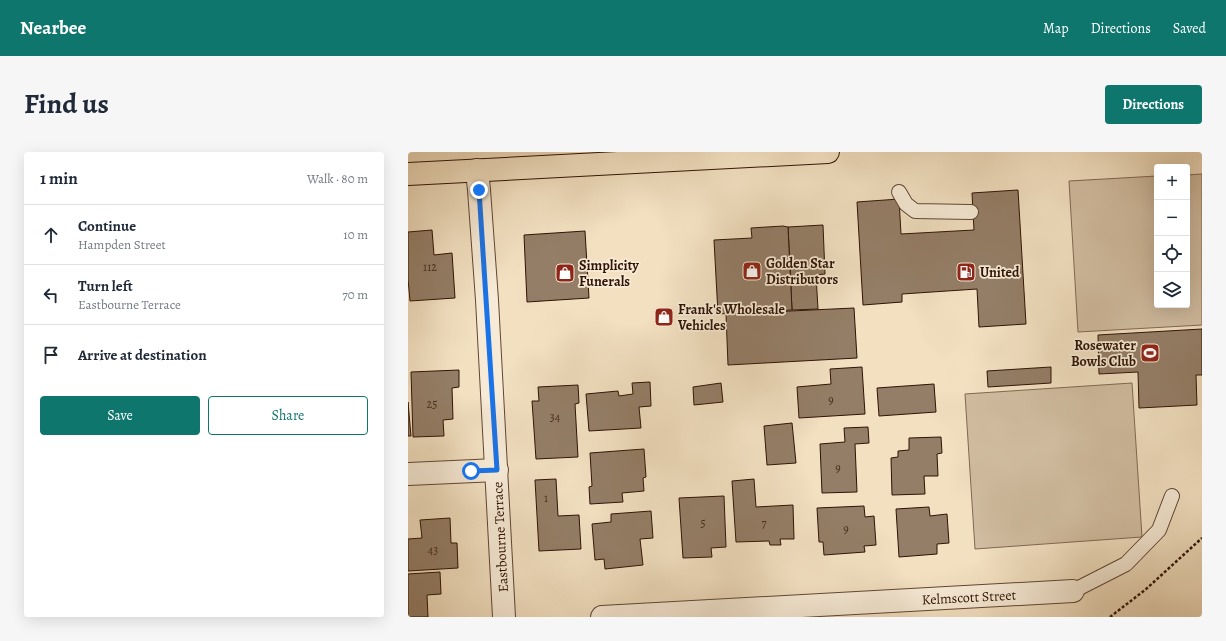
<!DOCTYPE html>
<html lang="en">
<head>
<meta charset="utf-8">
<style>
	body { margin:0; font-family:Alegreya,serif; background:#f6f6f7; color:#1f2937 }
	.controls { position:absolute; right:12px; top:12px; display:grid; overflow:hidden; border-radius:4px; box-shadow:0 4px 16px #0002 }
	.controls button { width:36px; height:36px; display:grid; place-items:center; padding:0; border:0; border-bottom:1px solid #e0e1e3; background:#fff; color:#1f2937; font:20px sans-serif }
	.stop { position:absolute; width:12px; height:12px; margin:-9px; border:3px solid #1a73e8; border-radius:50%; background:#fff }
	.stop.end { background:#1a73e8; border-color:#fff; box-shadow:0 1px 4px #0008 }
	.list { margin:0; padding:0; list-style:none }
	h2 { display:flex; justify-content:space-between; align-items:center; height:52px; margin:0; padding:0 16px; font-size:17px }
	h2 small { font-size:13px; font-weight:400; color:#747a83 }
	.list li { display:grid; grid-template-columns:26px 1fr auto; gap:12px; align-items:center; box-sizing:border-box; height:60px; padding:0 16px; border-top:1px solid #e0e1e3 }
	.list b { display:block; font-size:15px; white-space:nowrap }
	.list p { margin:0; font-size:13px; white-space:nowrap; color:#747a83 }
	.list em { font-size:13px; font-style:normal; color:#747a83 }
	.actions { display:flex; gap:8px; padding:12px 16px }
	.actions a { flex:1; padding:9px 0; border:1px solid #0f766e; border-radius:4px; text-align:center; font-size:14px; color:#0f766e }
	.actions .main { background:#0f766e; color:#fff }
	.icon { flex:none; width:22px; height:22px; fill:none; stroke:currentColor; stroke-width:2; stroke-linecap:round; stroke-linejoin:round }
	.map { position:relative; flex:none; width:794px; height:465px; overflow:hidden; border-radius:4px }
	header { display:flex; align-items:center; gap:24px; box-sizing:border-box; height:56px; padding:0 20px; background:#0f766e; color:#fff }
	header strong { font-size:19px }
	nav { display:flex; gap:22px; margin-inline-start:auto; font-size:14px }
	.intro { display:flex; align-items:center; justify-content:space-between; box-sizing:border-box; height:96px; padding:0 24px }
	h1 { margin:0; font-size:28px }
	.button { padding:10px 18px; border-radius:4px; background:#0f766e; color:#fff; font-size:14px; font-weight:700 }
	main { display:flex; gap:24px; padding:0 24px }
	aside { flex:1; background:#fff; border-radius:4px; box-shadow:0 4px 16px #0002 }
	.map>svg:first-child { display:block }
</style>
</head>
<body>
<header>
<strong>Nearbee</strong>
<nav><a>Map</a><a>Directions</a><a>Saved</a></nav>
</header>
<div class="intro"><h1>Find us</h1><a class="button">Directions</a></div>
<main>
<aside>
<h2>1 min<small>Walk · 80 m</small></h2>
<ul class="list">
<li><svg class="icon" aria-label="ahead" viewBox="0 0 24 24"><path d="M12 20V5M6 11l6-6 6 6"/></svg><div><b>Continue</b><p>Hampden Street</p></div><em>10 m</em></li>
<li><svg class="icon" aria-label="left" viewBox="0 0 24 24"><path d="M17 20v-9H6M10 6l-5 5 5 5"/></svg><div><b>Turn left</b><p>Eastbourne Terrace</p></div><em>70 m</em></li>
<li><svg class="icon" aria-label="arrive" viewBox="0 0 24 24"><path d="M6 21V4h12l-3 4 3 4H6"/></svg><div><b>Arrive at destination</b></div></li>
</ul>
<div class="actions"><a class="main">Save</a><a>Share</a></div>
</aside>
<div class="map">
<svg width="794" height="465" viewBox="0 0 794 465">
	<rect width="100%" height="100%" fill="#f2e0c1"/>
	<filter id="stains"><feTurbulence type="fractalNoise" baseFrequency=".005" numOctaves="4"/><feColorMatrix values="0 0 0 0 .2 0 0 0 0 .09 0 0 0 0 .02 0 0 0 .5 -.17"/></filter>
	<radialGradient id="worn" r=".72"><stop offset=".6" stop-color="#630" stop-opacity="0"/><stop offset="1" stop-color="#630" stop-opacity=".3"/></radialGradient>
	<g fill="#d1bda1" stroke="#806853">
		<path d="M 794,22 L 794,173 L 670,180 L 661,29 L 749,24 L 749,153 L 779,153 L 779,23 Z"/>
		<path d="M 724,231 L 734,385 L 567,397 L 557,242 Z"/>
	</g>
	<g fill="#947e67" stroke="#2f1305">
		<path d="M 610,38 L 618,172 L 571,175 L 569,137 L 494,142 L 494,150 L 455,153 L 449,50 L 491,47 L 493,82 L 566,78 L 564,41 Z"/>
		<path d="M 415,73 L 417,122 L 408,123 L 410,157 L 384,158 L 380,75 Z"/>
		<path d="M 375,74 L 380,75 L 384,158 L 310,162 L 306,88 L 344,86 L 343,76 Z"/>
		<path d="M 24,78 L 26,103 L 44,101 L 47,146 L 2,149 L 0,127 L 0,80 Z"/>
		<path d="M 177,79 L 181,146 L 119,150 L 116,83 Z"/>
		<path d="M 446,156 L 449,206 L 320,213 L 318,162 Z"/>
		<path d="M 794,177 L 794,223 L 788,223 L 789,253 L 731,256 L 730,220 L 691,222 L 690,183 Z"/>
		<path d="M 454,215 L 457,262 L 391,266 L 389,235 L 423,232 L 422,217 Z"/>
		<path d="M 643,215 L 643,231 L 580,235 L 579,219 Z"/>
		<path d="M 51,218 L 51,235 L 44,236 L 45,267 L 35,268 L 36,284 L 5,285 L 3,220 Z"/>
		<path d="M 242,230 L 243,254 L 231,255 L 233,276 L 181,279 L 178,242 L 210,239 L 211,244 L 225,242 L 224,231 Z"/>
		<path d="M 313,231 L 315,250 L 286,253 L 285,235 Z"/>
		<path d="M 526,232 L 528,260 L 471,264 L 469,236 Z"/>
		<path d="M 170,233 L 171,251 L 167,252 L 170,305 L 128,307 L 124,249 L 131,249 L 130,235 Z"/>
		<path d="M 0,250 L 3,284 L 0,284 Z"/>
		<path d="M 384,271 L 388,311 L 359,313 L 356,274 Z"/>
		<path d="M 460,275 L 461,291 L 447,292 L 449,340 L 414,341 L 412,292 L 437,290 L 436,276 Z"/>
		<path d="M 533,285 L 534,301 L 529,302 L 530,324 L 516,324 L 517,342 L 484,343 L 483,306 L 490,305 L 490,299 L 501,298 L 501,286 Z"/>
		<path d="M 236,297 L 238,325 L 235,326 L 236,339 L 214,341 L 215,350 L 182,352 L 181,335 L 184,334 L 182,301 Z"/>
		<path d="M 148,327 L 150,364 L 171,363 L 173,397 L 131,399 L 127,328 Z"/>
		<path d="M 346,327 L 348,355 L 385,353 L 386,387 L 372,387 L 373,393 L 362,393 L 361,389 L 328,390 L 324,329 Z"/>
		<path d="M 316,344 L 318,395 L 303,396 L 304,405 L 275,406 L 271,346 Z"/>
		<path d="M 456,354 L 457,365 L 466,364 L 468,393 L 456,394 L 457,400 L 416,403 L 415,390 L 411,390 L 409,356 Z"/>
		<path d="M 521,355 L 522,364 L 539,362 L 541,391 L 529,392 L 529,402 L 491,405 L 488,357 Z"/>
		<path d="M 243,359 L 245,386 L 232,387 L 235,413 L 197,417 L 196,407 L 187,408 L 184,372 L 203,370 L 203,362 Z"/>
		<path d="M 42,366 L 43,391 L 49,391 L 50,416 L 0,419 L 0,387 L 14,386 L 12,368 Z"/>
		<path d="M 32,420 L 33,442 L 19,443 L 20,465 L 0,465 L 0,422 Z"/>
	</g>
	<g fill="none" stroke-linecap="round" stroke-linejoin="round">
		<g stroke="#604634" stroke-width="16">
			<g id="service">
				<path d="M 491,40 L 498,52 L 507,59 L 563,60"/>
				<path d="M 665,439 L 718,412 L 751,378 L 764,344"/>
			</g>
		</g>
		<g stroke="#604634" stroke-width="24">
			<g id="minor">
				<path d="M 69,18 L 71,38 L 79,148 L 96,465"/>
				<path d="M 0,322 L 89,318"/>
				<path d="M 194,465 L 665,439"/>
			</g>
		</g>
		<g stroke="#2f1305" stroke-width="24">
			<path id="trunk" d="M 0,22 L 420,0"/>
		</g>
		<path stroke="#2f1305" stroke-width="2.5" stroke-dasharray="3 2" stroke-linecap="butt" d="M 702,465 L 737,438 L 794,386"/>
		<use href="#service" stroke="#f7ebd7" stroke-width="14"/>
		<use href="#minor" stroke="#f7ebd7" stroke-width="22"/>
		<use href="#trunk" stroke="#f2e0c1" stroke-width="22"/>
	</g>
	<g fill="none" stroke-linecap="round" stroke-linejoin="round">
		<path stroke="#1a73e8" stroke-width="5" d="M 63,319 L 89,318 L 71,38"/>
	</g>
	<defs>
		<g id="shop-square" transform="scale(1)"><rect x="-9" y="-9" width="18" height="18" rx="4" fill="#8f2418" stroke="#f7ebd7"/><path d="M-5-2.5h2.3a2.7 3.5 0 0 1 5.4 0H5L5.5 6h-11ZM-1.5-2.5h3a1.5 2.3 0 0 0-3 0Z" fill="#fff"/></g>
		<g id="fuel-square" transform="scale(1)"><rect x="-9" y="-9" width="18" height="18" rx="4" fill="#8f2418" stroke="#f7ebd7"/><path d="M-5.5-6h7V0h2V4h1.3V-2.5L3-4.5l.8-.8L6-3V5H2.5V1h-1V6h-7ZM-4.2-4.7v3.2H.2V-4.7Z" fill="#fff"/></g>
		<g id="stadium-square" transform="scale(1)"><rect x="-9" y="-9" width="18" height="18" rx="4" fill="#8f2418" stroke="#f7ebd7"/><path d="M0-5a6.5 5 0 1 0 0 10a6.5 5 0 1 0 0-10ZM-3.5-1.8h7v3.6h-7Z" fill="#fff"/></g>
	</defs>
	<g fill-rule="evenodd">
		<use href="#shop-square" x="344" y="119"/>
		<use href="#fuel-square" x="558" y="120"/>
		<use href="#shop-square" x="157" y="121"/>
		<use href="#shop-square" x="256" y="165"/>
		<use href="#stadium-square" x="742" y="201"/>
	</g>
	<g text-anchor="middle" stroke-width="3.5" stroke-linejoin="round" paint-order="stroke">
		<g font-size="12" fill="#482e1e">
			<text x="22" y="119">112</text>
			<text x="423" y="252">9</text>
			<text x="24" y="256">25</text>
			<text x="147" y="269">34</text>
			<text x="430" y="320">9</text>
			<text x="138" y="350">1</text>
			<text x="295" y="375">5</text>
			<text x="356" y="375">7</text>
			<text x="438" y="381">9</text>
			<text x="25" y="402">43</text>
		</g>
		<g font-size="14" font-weight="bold" fill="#2f1305" stroke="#f7ebd7" text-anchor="start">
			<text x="358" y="116">Golden Star<tspan x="358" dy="16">Distributors</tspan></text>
			<text x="171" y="118">Simplicity<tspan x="171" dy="16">Funerals</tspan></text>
			<text x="572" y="125">United</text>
			<text x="270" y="162">Frank's Wholesale<tspan x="270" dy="16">Vehicles</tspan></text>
			<text x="728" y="198" text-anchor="end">Rosewater<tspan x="728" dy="16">Bowls Club</tspan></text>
		</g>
		<g font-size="14" fill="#2f1305" stroke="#f7ebd7">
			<text transform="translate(92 385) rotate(-93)" y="5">Eastbourne Terrace</text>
			<text transform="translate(561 445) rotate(-3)" y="5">Kelmscott Street</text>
		</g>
	</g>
	<rect width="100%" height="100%" filter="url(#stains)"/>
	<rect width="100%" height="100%" fill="url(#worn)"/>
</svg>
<div class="controls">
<button>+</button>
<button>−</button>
<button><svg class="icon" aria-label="locate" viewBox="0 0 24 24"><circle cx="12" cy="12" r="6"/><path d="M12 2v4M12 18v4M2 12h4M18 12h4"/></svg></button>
<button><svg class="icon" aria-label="layers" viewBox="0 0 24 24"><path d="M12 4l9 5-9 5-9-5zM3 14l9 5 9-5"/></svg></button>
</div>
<div class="stop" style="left:63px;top:319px"></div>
<div class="stop end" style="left:71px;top:38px"></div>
</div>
</main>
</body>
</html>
